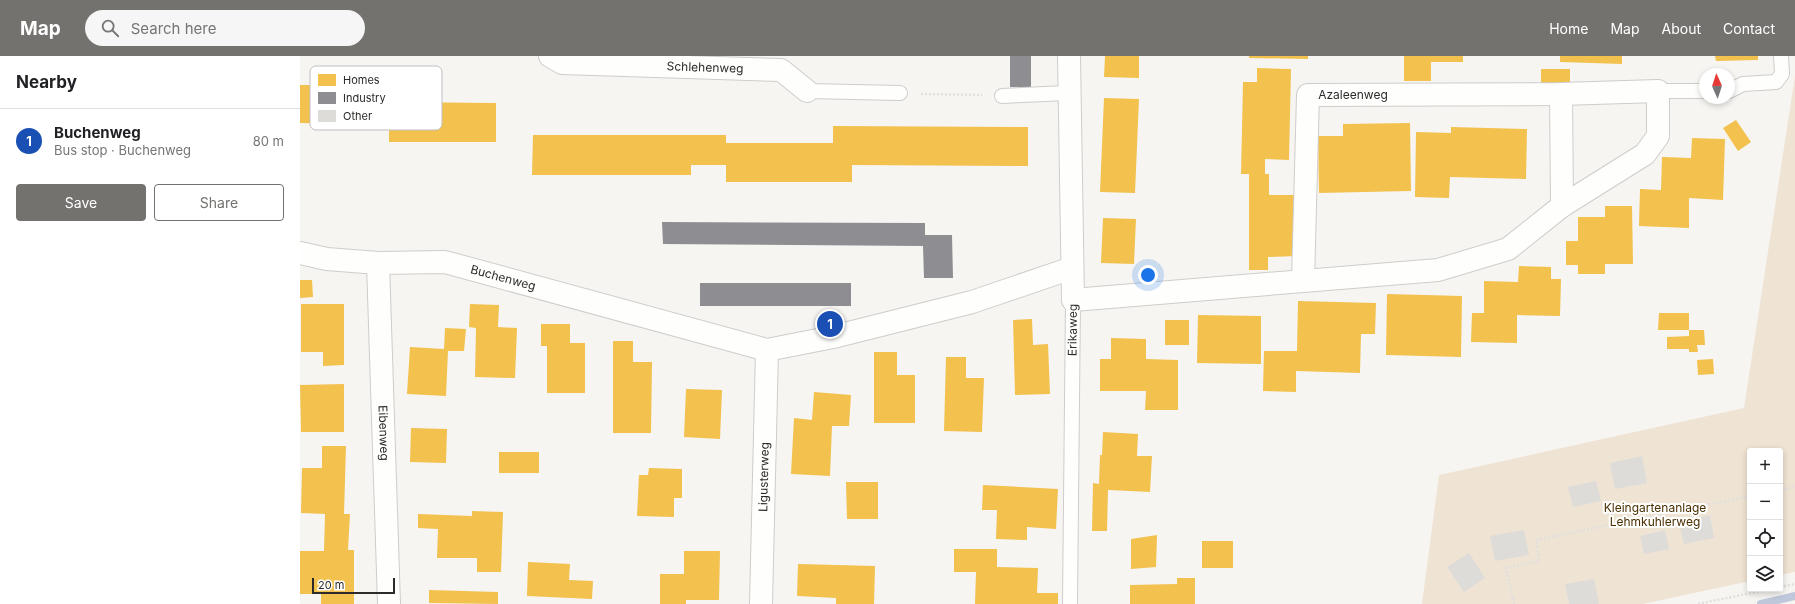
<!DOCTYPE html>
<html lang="en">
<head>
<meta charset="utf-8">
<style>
	body { margin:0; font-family:Inter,sans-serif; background:#f6f6f6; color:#202124 }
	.controls { position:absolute; right:12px; bottom:12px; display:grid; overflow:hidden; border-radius:4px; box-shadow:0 2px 6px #0003 }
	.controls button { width:36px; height:36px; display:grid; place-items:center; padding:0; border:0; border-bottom:1px solid #e0e0e0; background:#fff; color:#202124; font:20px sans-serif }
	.compass { position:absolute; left:1399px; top:12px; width:36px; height:36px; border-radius:50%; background:#fff; box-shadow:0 2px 6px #0003; rotate:357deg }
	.scale { position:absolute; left:12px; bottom:10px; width:83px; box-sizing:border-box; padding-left:4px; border:2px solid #2d2b29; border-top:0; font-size:11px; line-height:14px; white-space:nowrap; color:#2d2b29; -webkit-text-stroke:3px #fff; paint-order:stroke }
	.you { position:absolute; left:848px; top:219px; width:14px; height:14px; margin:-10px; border:3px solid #fff; border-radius:50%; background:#1a73e8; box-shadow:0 0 0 6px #1a73e833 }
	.badge { display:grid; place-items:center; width:26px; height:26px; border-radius:50%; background:#74726f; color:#fff; font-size:13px; font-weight:700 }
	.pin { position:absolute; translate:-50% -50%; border:2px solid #fff; box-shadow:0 1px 4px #0006 }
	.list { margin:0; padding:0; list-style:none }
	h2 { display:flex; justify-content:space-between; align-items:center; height:52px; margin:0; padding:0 16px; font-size:17px }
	h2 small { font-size:13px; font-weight:400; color:#757577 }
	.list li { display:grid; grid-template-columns:26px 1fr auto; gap:12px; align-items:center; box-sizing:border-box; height:64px; padding:0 16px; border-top:1px solid #e0e0e0 }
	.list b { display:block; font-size:15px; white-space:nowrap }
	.list p { margin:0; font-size:13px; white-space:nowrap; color:#757577 }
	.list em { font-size:13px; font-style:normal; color:#757577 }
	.actions { display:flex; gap:8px; padding:12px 16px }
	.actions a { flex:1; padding:9px 0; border:1px solid #74726f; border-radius:4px; text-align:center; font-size:14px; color:#74726f }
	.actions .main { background:#74726f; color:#fff }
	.icon { flex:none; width:22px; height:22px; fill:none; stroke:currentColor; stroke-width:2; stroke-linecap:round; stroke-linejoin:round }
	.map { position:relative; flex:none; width:1495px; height:548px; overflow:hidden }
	header { display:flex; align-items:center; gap:24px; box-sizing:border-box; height:56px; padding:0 20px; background:#74726f; color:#fff }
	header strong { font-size:19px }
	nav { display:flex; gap:22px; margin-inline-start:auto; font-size:14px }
	.search { width:280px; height:36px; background:#f6f6f6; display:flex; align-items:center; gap:10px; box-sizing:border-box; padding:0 14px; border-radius:22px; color:#757577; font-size:15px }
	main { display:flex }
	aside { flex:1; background:#fff }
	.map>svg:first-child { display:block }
</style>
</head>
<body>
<header>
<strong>Map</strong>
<div class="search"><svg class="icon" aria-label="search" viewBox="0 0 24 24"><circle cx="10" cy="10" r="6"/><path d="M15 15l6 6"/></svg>Search here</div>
<nav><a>Home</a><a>Map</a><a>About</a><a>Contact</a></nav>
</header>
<main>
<aside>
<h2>Nearby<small></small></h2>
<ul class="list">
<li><span class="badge" style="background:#1a4fb4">1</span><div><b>Buchenweg</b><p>Bus stop · Buchenweg</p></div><em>80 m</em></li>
</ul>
<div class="actions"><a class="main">Save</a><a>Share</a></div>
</aside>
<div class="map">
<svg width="1495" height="548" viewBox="0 0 1495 548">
	<rect width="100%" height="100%" fill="#f7f5f2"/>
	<path fill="#efe3d3" d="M 1495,20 L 1495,516 L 1480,519 L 1480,395 L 1450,395 L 1450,525 L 1343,548 L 1122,548 L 1139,419 L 1444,352 Z"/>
	<g fill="#f2c14e">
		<path d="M 805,0 L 839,0 L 839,22 L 804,21 Z"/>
		<path d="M 949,0 L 1008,0 L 1008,3 L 949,2 Z"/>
		<path d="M 1104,0 L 1163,0 L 1163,6 L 1131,6 L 1131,25 L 1104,25 Z"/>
		<path d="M 1260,0 L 1322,0 L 1322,8 L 1260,6 Z"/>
		<path d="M 1415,0 L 1458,0 L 1458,4 L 1416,5 Z"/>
		<path d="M 957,12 L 991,13 L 989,104 L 965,103 L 965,118 L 969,118 L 969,139 L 996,139 L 997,200 L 968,201 L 968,214 L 949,214 L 949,118 L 941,118 L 943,26 L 957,26 Z"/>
		<rect x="1241" y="13" width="29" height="16"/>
		<path d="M 0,29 L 53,29 L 53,46 L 67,46 L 67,72 L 53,72 L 53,68 L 0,67 Z"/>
		<path d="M 804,42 L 839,43 L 835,137 L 800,136 Z"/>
		<path d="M 89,46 L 196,47 L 196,86 L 89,86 Z"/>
		<path d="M 1436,64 L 1451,86 L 1438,95 L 1423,72 Z"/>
		<path d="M 1110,67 L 1111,135 L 1019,137 L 1018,80 L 1043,80 L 1043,68 Z"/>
		<path d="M 533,70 L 728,71 L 728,110 L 552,109 L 552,126 L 426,126 L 426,109 L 391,109 L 391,119 L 232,119 L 233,79 L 426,79 L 426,87 L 533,87 Z"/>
		<path d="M 1151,71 L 1227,73 L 1226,123 L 1150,121 L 1149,142 L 1115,141 L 1116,76 L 1151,77 Z"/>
		<path d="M 1392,82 L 1425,83 L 1423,144 L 1389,142 L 1389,172 L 1339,170 L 1340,133 L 1361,134 L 1362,101 L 1391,102 Z"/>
		<path d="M 1305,150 L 1332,150 L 1333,208 L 1305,208 L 1305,218 L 1278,218 L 1278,209 L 1266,209 L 1266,185 L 1278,185 L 1278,161 L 1305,161 Z"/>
		<path d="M 803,162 L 836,163 L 834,208 L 801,207 Z"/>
		<path d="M 1219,210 L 1251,211 L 1251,223 L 1261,223 L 1260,260 L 1217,259 L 1217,287 L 1171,286 L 1172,257 L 1184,257 L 1184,225 L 1218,226 Z"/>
		<path d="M 0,224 L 12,224 L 13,241 L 0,242 Z"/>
		<path d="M 1087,238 L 1162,240 L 1161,301 L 1086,299 Z"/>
		<path d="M 998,245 L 1076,247 L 1075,278 L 1061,278 L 1060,317 L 996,315 L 996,336 L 963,335 L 964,295 L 997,295 Z"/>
		<path d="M 1,248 L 44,248 L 44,309 L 23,310 L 23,296 L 1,296 Z"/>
		<path d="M 170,248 L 199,249 L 198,271 L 217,272 L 215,322 L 175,321 L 176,272 L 169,271 Z"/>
		<path d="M 1359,257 L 1389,257 L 1389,274 L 1358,274 Z"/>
		<path d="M 898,259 L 961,260 L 961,308 L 897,307 Z"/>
		<path d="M 732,263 L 733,289 L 748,288 L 750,338 L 715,339 L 713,264 Z"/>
		<rect x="865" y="264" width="24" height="25"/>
		<path d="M 241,268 L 270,268 L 270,287 L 285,287 L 285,337 L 247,337 L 247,290 L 241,290 Z"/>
		<path d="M 145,272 L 166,273 L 164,295 L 148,295 L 146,340 L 107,338 L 110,291 L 144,293 Z"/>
		<path d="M 1389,274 L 1404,274 L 1405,289 L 1397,289 L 1398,296 L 1389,296 L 1389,293 L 1367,293 L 1367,281 L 1389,280 Z"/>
		<path d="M 811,282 L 846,283 L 846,303 L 878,304 L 878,354 L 845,354 L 846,335 L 800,335 L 800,303 L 811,303 Z"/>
		<path d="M 313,285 L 333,285 L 333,306 L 352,306 L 351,377 L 313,377 Z"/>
		<path d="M 574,296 L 597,296 L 597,319 L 615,319 L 615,367 L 574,367 Z"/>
		<path d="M 646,301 L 666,301 L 666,322 L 684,322 L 682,376 L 644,375 Z"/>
		<path d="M 1413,303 L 1414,318 L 1398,319 L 1397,304 Z"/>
		<path d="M 44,328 L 44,376 L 1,376 L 0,329 Z"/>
		<path d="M 386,333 L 422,334 L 420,383 L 384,381 Z"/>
		<path d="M 514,336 L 551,339 L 549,370 L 532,370 L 530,420 L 491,418 L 494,362 L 512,364 Z"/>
		<path d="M 111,372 L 147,373 L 146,407 L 110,406 Z"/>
		<path d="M 803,376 L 838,378 L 837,400 L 852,400 L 850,436 L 808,434 L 807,475 L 792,475 L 793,427 L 799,428 L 800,399 L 802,399 Z"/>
		<path d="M 22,390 L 46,390 L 44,458 L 50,458 L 48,494 L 54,494 L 54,548 L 21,548 L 21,538 L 0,538 L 0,495 L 24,495 L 25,458 L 1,457 L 2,412 L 22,412 Z"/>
		<rect x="199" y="396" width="40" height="21"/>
		<path d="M 349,412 L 382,413 L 382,442 L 374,442 L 374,461 L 337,460 L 339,419 L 348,419 Z"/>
		<path d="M 546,426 L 578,426 L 578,463 L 547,463 Z"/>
		<path d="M 683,429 L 758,433 L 756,473 L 727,471 L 727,484 L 696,483 L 697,454 L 682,454 Z"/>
		<path d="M 172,455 L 203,456 L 201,516 L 177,516 L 177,502 L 137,502 L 138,473 L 118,472 L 118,458 L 172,460 Z"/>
		<path d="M 857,479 L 856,511 L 831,513 L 831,483 Z"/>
		<rect x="902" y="485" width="31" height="27"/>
		<path d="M 654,493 L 697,493 L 697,511 L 738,512 L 737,537 L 758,537 L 758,548 L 675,548 L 676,516 L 654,516 Z"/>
		<path d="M 384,495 L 420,495 L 419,544 L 386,544 L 386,548 L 360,548 L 360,518 L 384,518 Z"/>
		<path d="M 228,506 L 270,508 L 269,524 L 293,525 L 292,543 L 227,540 Z"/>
		<path d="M 498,508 L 575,510 L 574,548 L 536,548 L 536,542 L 497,540 Z"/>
		<path d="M 877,522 L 895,522 L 895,548 L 830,548 L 830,529 L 877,528 Z"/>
		<path d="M 129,534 L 198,536 L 198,548 L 129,547 Z"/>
	</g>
	<g fill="#8d8d92">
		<rect x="710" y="0" width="21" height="31"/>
		<path d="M 362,166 L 625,167 L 625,179 L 652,179 L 653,222 L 624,222 L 623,190 L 363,188 Z"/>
		<rect x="400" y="227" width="151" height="23"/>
	</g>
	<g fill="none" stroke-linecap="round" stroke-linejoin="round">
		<path stroke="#bec8da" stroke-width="8" d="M 1461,548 L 1495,540"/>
	</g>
	<g fill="#dedcd9">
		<path d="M 1342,400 L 1347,427 L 1315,433 L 1310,407 Z"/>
		<path d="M 1296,425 L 1301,445 L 1273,451 L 1268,431 Z"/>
		<path d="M 1410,459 L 1414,482 L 1384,488 L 1379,466 Z"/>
		<path d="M 1224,474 L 1229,499 L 1195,505 L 1190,480 Z"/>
		<path d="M 1365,474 L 1369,493 L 1344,498 L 1340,480 Z"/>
		<path d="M 1169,497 L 1185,522 L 1164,536 L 1147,511 Z"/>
		<path d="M 1294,523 L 1299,548 L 1269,548 L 1265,528 Z"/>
	</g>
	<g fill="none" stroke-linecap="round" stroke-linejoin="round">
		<g stroke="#cfcdcb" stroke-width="16">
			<g id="lane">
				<path d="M 507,35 L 600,37"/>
				<path d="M 1358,35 L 1405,35"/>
				<path d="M 1429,35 L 1443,28 L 1476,26 L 1482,18 L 1481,0"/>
				<path d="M 702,40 L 768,37"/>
				<path id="s1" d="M 770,548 L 773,244"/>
			</g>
		</g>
		<g stroke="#cfcdcb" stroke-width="24">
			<g id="street">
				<path id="s2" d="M 250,0 L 262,7 L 481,14 L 507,35"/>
				<path d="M 769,0 L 773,244 L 1138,214 L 1208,193 L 1262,150 L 1345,98 L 1358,80 L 1358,35 L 1261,38 L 1008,39 L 1003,225"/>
				<path d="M 1261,38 L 1262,150"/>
				<path id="s3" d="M 0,197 L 27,203 L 78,207 L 145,206 L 467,294 L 533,281 L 672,246 L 772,212"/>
				<path id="s4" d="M 78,207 L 89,548"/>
				<path id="s5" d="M 461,548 L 467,294"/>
			</g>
		</g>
		<g stroke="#e0dfde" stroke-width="2.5" stroke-dasharray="2 2" stroke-linecap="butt">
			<path d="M 621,38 L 682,39"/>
			<path d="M 1480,434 L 1495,431"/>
			<path d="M 1480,531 L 1495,528"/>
			<path d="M 1214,548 L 1206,512 L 1239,505 L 1236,484 L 1450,440"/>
			<path d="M 1398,548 L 1470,533"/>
		</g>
		<use href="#lane" stroke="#fefefd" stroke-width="14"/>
		<use href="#street" stroke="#fefefd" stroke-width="22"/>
	</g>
	<g text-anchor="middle" stroke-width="4" stroke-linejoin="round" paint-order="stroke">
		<g font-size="12" fill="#2d2b29" stroke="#fff">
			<text dy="4" stroke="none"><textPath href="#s2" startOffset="157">Schlehenweg</textPath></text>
			<text x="1053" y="43">Azaleenweg</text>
			<text dy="4" stroke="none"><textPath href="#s3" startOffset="206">Buchenweg</textPath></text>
			<text dy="4" stroke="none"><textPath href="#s1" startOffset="274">Erikaweg</textPath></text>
			<text dy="4" stroke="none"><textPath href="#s4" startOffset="170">Eibenweg</textPath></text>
			<text dy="4" stroke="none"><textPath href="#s5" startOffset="127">Ligusterweg</textPath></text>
		</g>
		<g font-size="12" fill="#4a2e00" stroke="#fff">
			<text x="1355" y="456">Kleingartenanlage<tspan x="1355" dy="14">Lehmkuhlerweg</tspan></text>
		</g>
	</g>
	<rect x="10" y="10" width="132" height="64" rx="6" fill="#fff" stroke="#c0bfbf" stroke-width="1"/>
	<rect x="18" y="18" width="18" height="12" fill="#f2c14e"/>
	<rect x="18" y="36" width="18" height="12" fill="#8d8d92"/>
	<rect x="18" y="54" width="18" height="12" fill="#dedcd9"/>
	<g font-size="11" fill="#2d2b29">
		<text x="43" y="28">Homes</text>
		<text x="43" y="46">Industry</text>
		<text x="43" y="64">Other</text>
	</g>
</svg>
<div class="controls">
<button>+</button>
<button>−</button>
<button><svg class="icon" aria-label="locate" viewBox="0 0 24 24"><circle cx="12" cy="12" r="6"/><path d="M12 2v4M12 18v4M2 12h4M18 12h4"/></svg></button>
<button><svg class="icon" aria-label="layers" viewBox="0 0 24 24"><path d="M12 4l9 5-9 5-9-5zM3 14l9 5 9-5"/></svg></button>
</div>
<svg class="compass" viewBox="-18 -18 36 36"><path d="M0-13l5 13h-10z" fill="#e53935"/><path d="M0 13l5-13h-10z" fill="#757577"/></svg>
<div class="scale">20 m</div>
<div class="you"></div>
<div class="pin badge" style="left:530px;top:268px;background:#1a4fb4">1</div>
</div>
</main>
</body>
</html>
